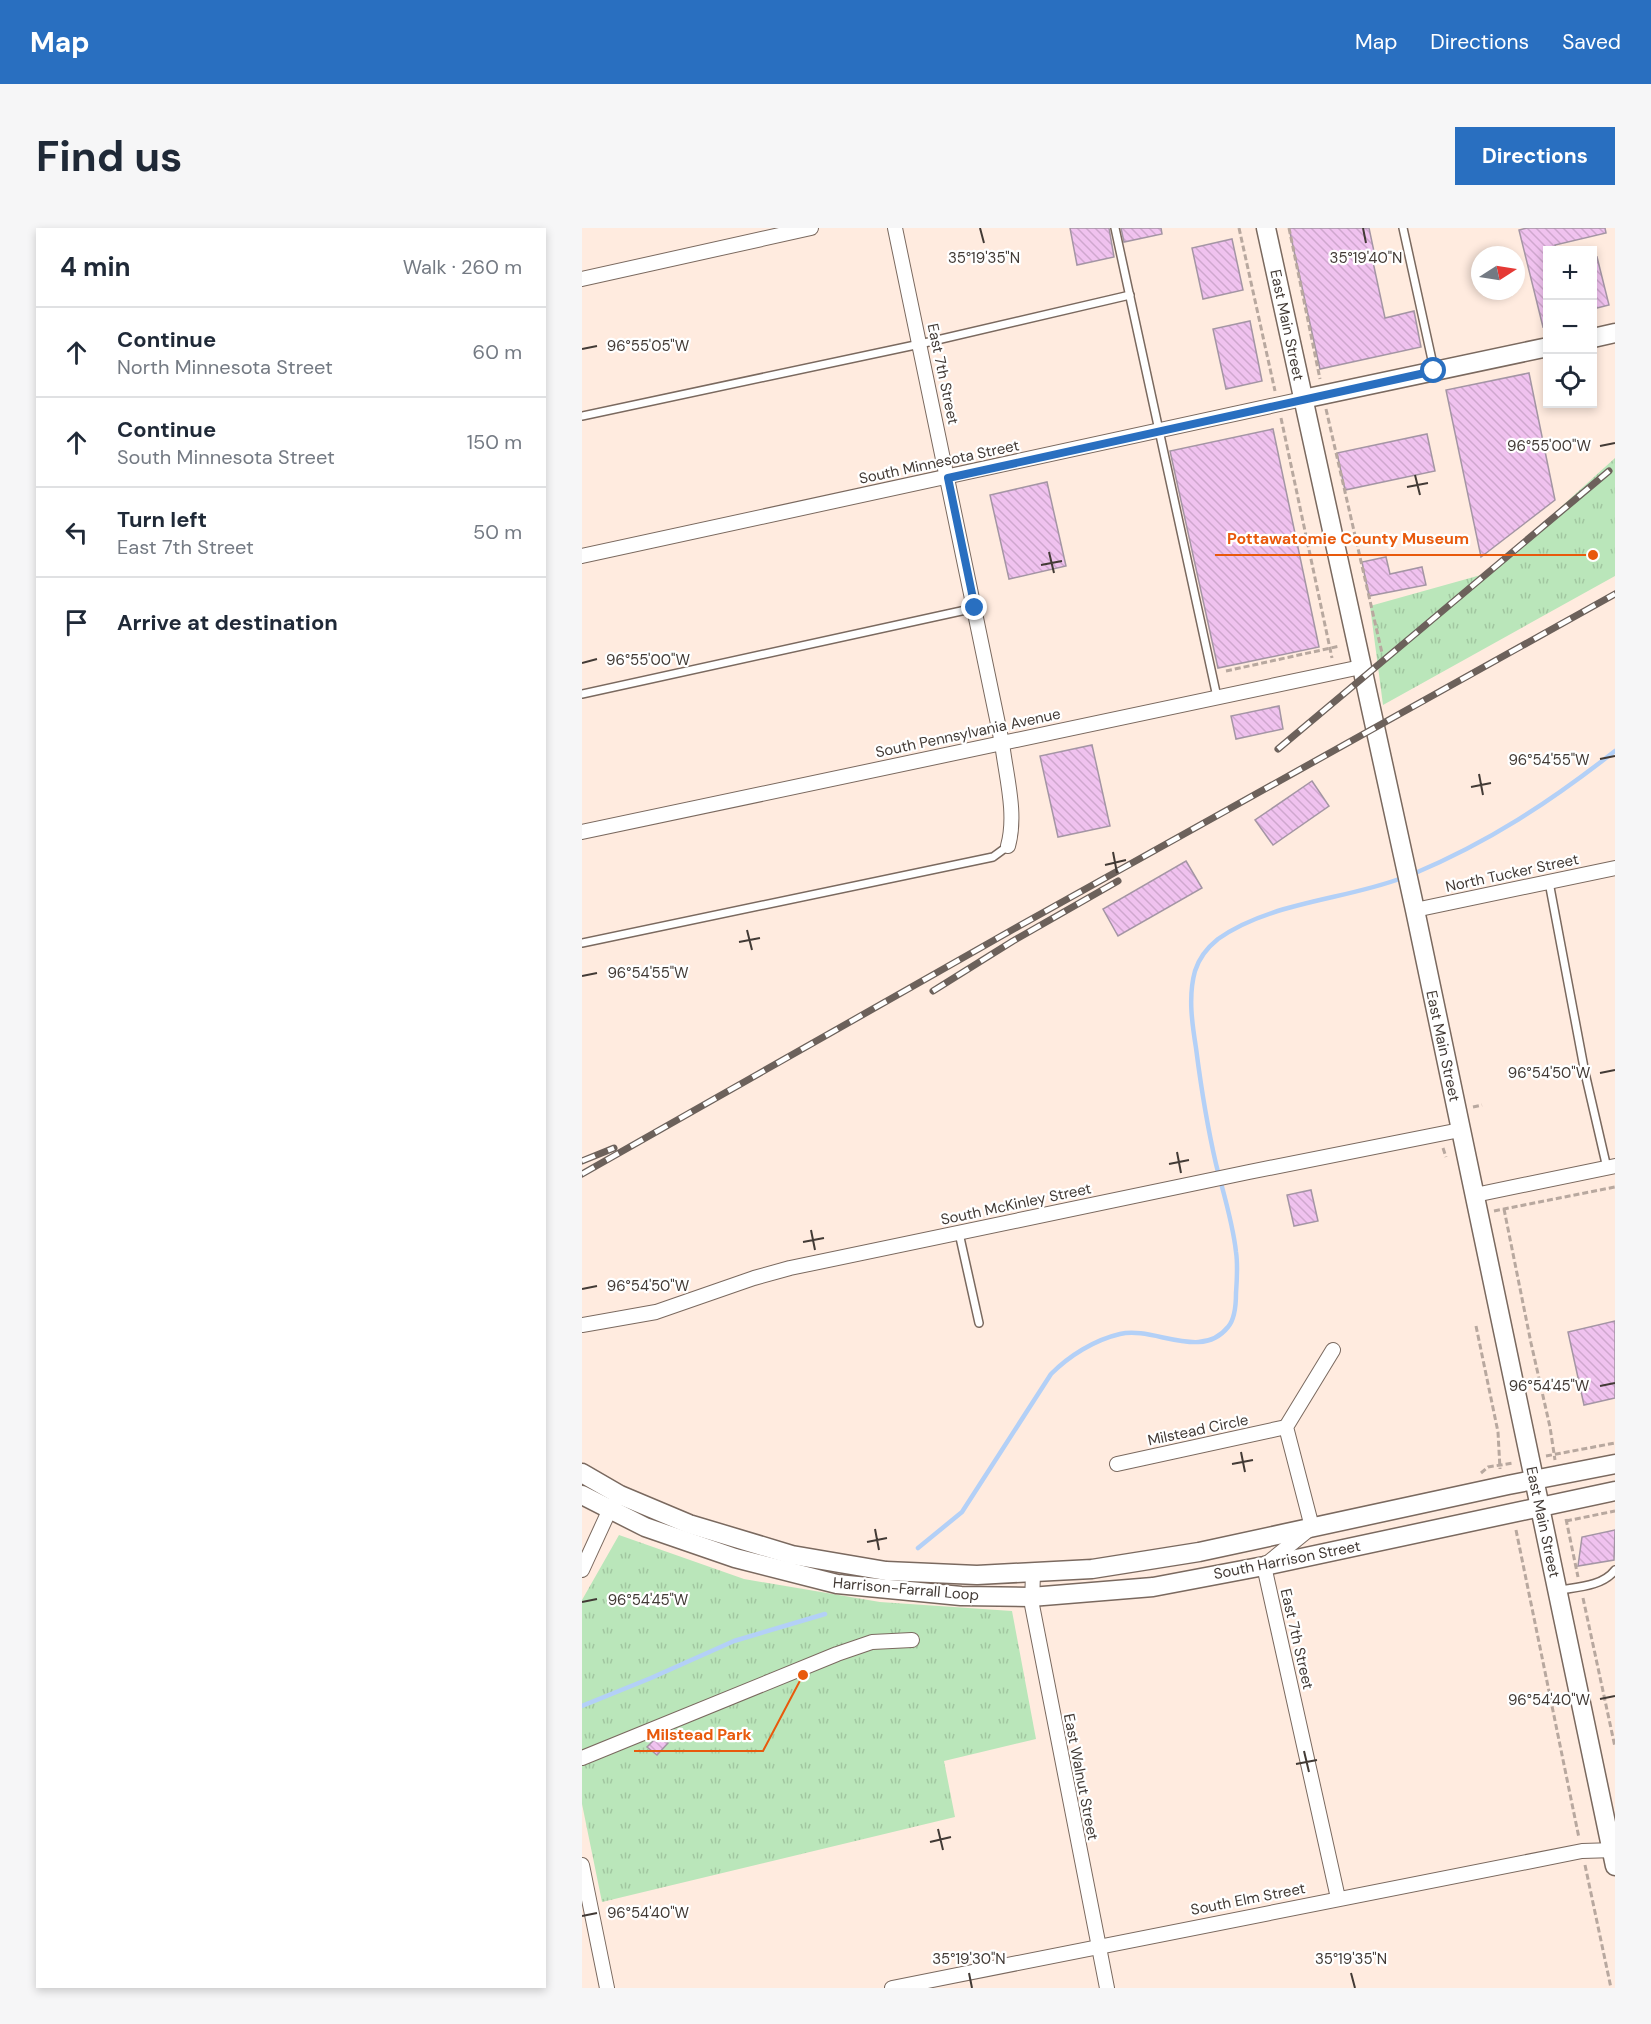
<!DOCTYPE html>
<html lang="en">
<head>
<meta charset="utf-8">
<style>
	body { margin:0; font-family:"DM Sans",sans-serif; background:#f6f6f7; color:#1f2937 }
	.controls { position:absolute; right:18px; top:18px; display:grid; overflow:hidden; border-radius:0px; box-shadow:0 3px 9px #0003 }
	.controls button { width:54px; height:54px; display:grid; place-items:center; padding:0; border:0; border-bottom:2px solid #e0e1e3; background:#fff; color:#1f2937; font:30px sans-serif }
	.compass { position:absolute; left:889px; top:18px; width:54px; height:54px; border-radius:50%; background:#fff; box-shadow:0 3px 9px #0003; rotate:78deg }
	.stop { position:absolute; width:18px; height:18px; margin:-14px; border:4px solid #296fc0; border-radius:50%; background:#fff }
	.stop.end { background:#296fc0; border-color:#fff; box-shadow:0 2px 6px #0008 }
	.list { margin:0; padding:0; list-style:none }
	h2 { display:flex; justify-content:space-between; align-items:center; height:78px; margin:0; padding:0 24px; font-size:26px }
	h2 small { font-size:20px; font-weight:400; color:#747a83 }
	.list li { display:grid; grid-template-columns:39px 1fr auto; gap:18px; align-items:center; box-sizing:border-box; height:90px; padding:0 24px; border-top:2px solid #e0e1e3 }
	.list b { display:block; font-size:22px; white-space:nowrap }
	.list p { margin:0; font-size:20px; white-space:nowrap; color:#747a83 }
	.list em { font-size:20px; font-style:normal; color:#747a83 }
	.icon { flex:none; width:33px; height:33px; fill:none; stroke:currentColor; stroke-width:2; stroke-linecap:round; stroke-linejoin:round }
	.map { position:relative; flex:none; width:1033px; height:1760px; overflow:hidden; border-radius:0px }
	header { display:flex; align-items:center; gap:36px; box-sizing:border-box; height:84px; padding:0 30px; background:#296fc0; color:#fff }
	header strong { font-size:28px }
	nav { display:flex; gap:33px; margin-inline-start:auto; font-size:21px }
	.intro { display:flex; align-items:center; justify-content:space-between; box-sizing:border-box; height:144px; padding:0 36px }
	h1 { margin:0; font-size:42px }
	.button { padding:15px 27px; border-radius:0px; background:#296fc0; color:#fff; font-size:21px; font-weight:700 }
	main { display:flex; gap:36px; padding:0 36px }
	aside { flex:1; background:#fff; border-radius:0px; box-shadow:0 3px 9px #0003 }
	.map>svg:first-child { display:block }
</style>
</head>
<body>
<header>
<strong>Map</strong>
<nav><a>Map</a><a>Directions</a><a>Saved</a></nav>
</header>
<div class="intro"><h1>Find us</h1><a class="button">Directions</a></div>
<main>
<aside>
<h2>4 min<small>Walk · 260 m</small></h2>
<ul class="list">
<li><svg class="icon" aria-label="ahead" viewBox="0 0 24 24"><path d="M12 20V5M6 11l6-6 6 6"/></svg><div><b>Continue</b><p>North Minnesota Street</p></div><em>60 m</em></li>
<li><svg class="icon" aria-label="ahead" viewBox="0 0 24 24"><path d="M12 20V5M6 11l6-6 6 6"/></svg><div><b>Continue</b><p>South Minnesota Street</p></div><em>150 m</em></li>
<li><svg class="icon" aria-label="left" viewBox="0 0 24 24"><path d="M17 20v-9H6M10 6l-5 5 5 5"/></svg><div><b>Turn left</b><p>East 7th Street</p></div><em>50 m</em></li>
<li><svg class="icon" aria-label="arrive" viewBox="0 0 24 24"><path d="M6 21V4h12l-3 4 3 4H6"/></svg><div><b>Arrive at destination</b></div></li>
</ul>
</aside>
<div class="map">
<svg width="1033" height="1760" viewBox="0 0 1033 1760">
	<defs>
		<pattern id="park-tufts" width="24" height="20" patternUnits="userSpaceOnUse" patternTransform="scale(1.5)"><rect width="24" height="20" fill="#bae6ba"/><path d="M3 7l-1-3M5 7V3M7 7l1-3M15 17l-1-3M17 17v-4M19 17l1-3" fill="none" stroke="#a1c6a0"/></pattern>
		<pattern id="building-back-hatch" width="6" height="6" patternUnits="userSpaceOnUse" patternTransform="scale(1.5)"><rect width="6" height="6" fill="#f0c2ef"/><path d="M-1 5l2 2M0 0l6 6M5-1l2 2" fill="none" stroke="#cfa7ce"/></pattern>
	</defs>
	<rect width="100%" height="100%" fill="#ffebdf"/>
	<g fill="url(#park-tufts)">
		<path d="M 1033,230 L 1033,348 L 801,477 L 788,378 L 906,345 Z"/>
		<path d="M 37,1307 L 162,1351 L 298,1374 L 430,1383 L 454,1511 L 362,1533 L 373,1589 L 20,1674 L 0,1576 L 0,1372 Z"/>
	</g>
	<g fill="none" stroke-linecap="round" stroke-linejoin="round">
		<g stroke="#b3d0f7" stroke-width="4.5">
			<path d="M 831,646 C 907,614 968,574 1033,523"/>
			<path d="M 336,1320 L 380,1284 L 469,1146 C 487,1128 512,1112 538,1106 C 572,1098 619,1133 646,1099 C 653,1091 654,1075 654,1065 C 655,1051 656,1037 654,1024 C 651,995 641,964 634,936 C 625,897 619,859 614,820 C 610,795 606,768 613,743 C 617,730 626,719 636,711 C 688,674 762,672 820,650"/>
			<path d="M 0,1478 L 69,1450 L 152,1413 L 243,1386"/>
		</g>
	</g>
	<g fill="url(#building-back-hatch)" stroke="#a495a4" stroke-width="1.5">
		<path d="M 488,0 L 527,0 L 532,29 L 495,37 Z"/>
		<path d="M 539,0 L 579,0 L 580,6 L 542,14 Z"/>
		<path d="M 707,0 L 787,0 L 794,33 L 791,34 L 803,90 L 832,83 L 839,119 L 738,141 Z"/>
		<path d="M 945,0 L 1023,0 L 1024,5 L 973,17 L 974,22 L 966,22 L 966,98 L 961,99 L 937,2 Z"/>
		<path d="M 650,11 L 661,62 L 621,71 L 610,20 Z"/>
		<path d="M 1015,29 L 1027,77 L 1011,81 L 1011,30 Z"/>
		<path d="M 668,93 L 680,153 L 644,161 L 631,101 Z"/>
		<path d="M 947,145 L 973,272 L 899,329 L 864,162 Z"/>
		<path d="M 691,201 L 737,419 L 636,440 L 588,223 Z"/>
		<path d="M 845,206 L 853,243 L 763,262 L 755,225 Z"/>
		<path d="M 465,254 L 484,338 L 427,351 L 408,267 Z"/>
		<path d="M 804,329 L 808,346 L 840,339 L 844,357 L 787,368 L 780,334 Z"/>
		<path d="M 697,478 L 701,501 L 654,511 L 649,488 Z"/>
		<path d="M 510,517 L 528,598 L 476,609 L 458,528 Z"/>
		<path d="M 730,553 L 747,578 L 691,617 L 673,592 Z"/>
		<path d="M 604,633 L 620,660 L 536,708 L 521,681 Z"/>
		<path d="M 729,962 L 736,993 L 712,998 L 705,967 Z"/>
		<path d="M 1033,1093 L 1033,1170 L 1002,1177 L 986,1104 Z"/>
		<path d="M 1033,1302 L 1032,1332 L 996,1338 L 1000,1309 Z"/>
		<path d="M 78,1508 L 86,1515 L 75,1527 L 65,1519 L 74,1510 Z"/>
	</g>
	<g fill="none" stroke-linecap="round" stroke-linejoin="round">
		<g stroke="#7a695f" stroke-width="10">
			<g id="lane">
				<path d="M 533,0 L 635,469"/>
				<path d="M 821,0 L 852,141"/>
				<path d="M 0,188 L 338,116 L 548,67"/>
				<path d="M 0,466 L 393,380"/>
				<path d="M 967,654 L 1003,845 L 1025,940"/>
				<path d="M 0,715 L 411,629 L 426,618"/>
				<path d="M 377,1005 L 397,1095"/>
				<path d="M 978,1362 C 996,1359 1021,1358 1033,1342"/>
			</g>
		</g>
		<g stroke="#7a695f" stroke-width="16">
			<g id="street">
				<path d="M 313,0 L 420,515 C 424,548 435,586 426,618"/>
				<path d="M 0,51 L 229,0"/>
				<path d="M 0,328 L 721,171"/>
				<path d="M 0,604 L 779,439"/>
				<path d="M 833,682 L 1033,640"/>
				<path d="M 893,967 L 1033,938"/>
				<path d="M 0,1097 L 74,1084 L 172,1050 L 208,1040 L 667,944 L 878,902"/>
				<path d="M 751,1122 L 704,1199 L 730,1299 L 682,1338 L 756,1670"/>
				<path d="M 535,1236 L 704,1199"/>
				<path d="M 0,1342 L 28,1281 L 33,1274"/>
				<path d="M 451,1344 L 450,1377 L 525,1760"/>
				<path d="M 0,1530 L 255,1426 L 290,1414 L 330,1412"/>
				<path d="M 0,1637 L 25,1760"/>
				<path d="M 310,1760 L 1000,1623 L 1033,1622"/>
			</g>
		</g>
		<g stroke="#7a695f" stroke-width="21">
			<g id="secondary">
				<path d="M 684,0 L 833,682 L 1033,1638"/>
				<path d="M 1011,110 L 1033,105"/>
				<path d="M 721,171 L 966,119"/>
				<path d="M 0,1245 L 38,1267 L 107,1296 L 210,1327 L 304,1343 L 395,1347 L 510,1341 L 617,1324 L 926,1257 L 1033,1236"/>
				<path d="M 0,1267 L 63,1299 L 153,1330 L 255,1356 L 379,1368 L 449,1369 L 571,1359 L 682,1338 L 1033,1263"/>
			</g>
		</g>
		<g stroke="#b8a89f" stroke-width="3" stroke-dasharray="6 3" stroke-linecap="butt">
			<path d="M 657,0 L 693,163"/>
			<path d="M 707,0 L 738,151"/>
			<path d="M 744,181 L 800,425"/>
			<path d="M 699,190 L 750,430"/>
			<path d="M 644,443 L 758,418"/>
			<path d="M 891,879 L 900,877"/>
			<path d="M 861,920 L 864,929"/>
			<path d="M 922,981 L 949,1115 L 968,1199 L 973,1232"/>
			<path d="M 912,983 L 1033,959"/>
			<path d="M 894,1098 L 916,1204 L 918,1241"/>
			<path d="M 964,1228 L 1033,1215"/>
			<path d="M 899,1245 L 906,1239 L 931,1235"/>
			<path d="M 984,1291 L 996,1349"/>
			<path d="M 984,1293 L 1033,1283"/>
			<path d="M 934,1302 L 997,1610"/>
			<path d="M 1001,1370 L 1033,1519"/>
			<path d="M 1003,1637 L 1029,1760"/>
		</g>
		<use href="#lane" stroke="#fff" stroke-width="7"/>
		<use href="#street" stroke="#fff" stroke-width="14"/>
		<use href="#secondary" stroke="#fff" stroke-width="18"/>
		<g stroke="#6c615b" stroke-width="7">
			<g id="rail">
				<path d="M 696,521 L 1027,243"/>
				<path d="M 351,763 L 431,713 L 536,653"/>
				<path d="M 0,933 L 32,920"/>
				<path d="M 0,946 L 437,698 L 1033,366"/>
			</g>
		</g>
		<use href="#rail" stroke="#fff" stroke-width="4.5" stroke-dasharray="14" stroke-linecap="butt"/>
	</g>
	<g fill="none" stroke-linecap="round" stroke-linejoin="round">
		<path stroke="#296fc0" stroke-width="8" d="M 393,380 L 366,250 L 852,143"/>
	</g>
	<path fill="none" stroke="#423a35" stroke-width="2" d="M 398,0 L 402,15M 781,0 L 784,15M 0,121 L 15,118M 1018,218 L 1033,215M 833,247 L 838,267M 825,259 L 846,255M 467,324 L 472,345M 459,337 L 480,333M 0,435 L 15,431M 1018,531 L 1033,528M 897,546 L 901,567M 889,559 L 909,555M 531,624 L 535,645M 523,637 L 544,632M 165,702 L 170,722M 157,714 L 178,710M 0,748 L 15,745M 1018,845 L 1033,842M 595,924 L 599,945M 587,936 L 607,932M 229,1002 L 233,1022M 221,1014 L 242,1010M 0,1061 L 15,1058M 1018,1158 L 1033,1155M 659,1224 L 663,1244M 650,1236 L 671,1232M 293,1301 L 297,1322M 285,1314 L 305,1310M 0,1374 L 15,1371M 1018,1471 L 1033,1468M 722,1523 L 727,1544M 714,1536 L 735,1532M 356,1601 L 361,1622M 348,1614 L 369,1609M 0,1688 L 15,1685M 387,1745 L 390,1760M 769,1745 L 773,1760"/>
	<g text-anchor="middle" stroke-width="4.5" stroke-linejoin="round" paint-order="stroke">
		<g font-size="15" fill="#423a35" stroke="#fff">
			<text transform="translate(705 97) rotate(78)" y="5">East Main Street</text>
			<text transform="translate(361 146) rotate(78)" y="5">East 7th Street</text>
			<text transform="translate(357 234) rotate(-12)" y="5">South Minnesota Street</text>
			<text transform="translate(386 505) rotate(-12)" y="5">South Pennsylvania Avenue</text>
			<text transform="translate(930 645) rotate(-12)" y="5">North Tucker Street</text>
			<text transform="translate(861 818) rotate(78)" y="5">East Main Street</text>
			<text transform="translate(434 976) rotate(-12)" y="5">South McKinley Street</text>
			<text transform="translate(616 1202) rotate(-12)" y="5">Milstead Circle</text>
			<text transform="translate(961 1294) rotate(78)" y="5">East Main Street</text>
			<text transform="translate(705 1332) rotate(-11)" y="5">South Harrison Street</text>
			<text transform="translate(324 1361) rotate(5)" y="5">Harrison-Farrall Loop</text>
			<text transform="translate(715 1411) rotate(77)" y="5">East 7th Street</text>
			<text transform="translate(499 1549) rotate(79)" y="5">East Walnut Street</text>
			<text transform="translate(666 1671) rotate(-11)" y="5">South Elm Street</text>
		</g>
	</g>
	<g font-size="15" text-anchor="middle" fill="#423a35" stroke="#fff" stroke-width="4.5" stroke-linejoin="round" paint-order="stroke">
		<text x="402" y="35">35°19'35"N</text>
		<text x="784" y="35">35°19'40"N</text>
		<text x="66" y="123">96°55'05"W</text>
		<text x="967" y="223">96°55'00"W</text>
		<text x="66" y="437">96°55'00"W</text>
		<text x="967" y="537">96°54'55"W</text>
		<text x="66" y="750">96°54'55"W</text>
		<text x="967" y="850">96°54'50"W</text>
		<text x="66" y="1063">96°54'50"W</text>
		<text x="967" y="1163">96°54'45"W</text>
		<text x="66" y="1377">96°54'45"W</text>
		<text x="967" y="1477">96°54'40"W</text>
		<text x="66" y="1690">96°54'40"W</text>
		<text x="387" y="1736">35°19'30"N</text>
		<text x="769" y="1736">35°19'35"N</text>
	</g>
	<path fill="none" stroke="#e8590c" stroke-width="2" d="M1011 327L899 327H633M221 1447L181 1523H52"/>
	<g fill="#e8590c" stroke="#fff" stroke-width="2">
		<circle cx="1011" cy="327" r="6"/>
		<circle cx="221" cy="1447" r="6"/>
	</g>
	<g font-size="16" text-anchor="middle" font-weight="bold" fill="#e8590c" stroke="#fff" stroke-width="4.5" stroke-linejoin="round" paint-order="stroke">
		<text x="766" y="316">Pottawatomie County Museum</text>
		<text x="117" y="1512">Milstead Park</text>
	</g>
</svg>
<div class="controls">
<button>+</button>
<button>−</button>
<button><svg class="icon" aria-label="locate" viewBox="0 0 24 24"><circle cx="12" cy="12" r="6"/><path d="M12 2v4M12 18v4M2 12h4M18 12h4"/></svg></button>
</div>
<svg class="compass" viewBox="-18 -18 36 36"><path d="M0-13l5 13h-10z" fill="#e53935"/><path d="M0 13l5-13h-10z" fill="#747a83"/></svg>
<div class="stop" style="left:852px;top:143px"></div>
<div class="stop end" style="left:393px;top:380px"></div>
</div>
</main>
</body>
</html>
